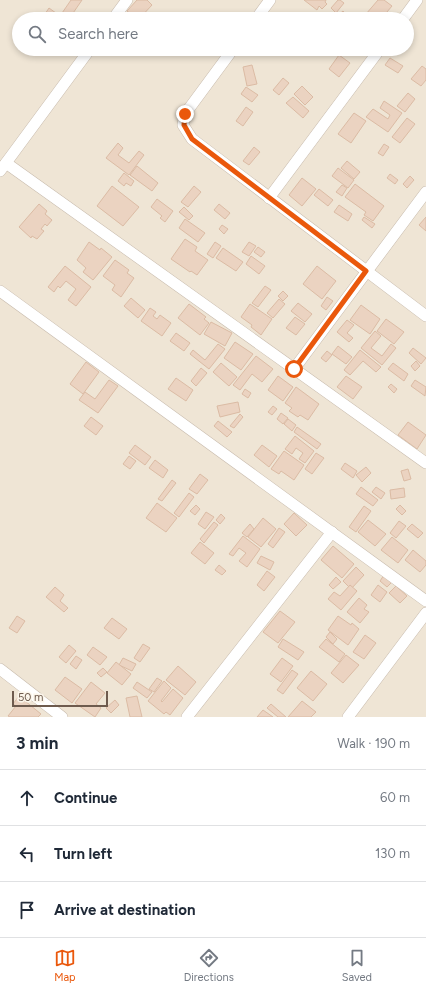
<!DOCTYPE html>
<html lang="en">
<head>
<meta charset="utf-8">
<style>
	body { margin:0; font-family:Figtree,sans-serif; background:#f2f2f3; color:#1f2937 }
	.scale { position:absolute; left:12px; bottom:10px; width:96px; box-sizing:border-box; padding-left:4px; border:2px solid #6e5b4e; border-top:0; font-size:11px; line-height:14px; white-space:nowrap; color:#6e5b4e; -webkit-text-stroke:3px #fcf6eb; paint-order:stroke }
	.stop { position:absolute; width:12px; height:12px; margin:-9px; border:3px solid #ea580c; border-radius:50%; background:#fff }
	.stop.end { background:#ea580c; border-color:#fff; box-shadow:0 1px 4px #0008 }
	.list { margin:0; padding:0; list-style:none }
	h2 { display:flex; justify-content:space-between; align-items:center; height:52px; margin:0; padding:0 16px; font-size:17px }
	h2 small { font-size:13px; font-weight:400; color:#747a83 }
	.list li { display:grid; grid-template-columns:26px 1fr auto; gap:12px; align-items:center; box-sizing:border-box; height:56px; padding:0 16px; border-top:1px solid #e0e1e3 }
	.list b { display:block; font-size:15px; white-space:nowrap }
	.list em { font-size:13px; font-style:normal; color:#747a83 }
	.icon { flex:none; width:22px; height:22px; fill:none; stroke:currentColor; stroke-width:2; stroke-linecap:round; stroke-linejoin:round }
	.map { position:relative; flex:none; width:426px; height:717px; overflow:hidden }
	.search { position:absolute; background:#fff; box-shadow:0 2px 6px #0003; left:12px; right:12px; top:12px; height:44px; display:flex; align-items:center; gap:10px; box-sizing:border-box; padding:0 14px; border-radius:22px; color:#747a83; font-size:15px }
	.sheet { height:220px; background:#fff }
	nav { display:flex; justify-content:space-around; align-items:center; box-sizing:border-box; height:56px; border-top:1px solid #e0e1e3; background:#fff; font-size:11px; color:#747a83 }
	nav a { display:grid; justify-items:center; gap:2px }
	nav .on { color:#ea580c }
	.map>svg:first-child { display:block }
</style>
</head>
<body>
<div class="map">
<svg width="426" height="717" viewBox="0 0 426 717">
	<rect width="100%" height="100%" fill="#f9f2e6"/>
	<path fill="#efe5d5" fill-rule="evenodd" d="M 0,0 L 426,0 L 426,717 L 0,717 ZM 19,19 L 407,19 L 407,49 L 19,49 Z"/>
	<g fill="#ebd3c1" stroke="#dbbba4">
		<path d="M 71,0 L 82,0 L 69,19 L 46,19 L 43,17 L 49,8 L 60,16 Z"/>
		<path d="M 137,0 L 147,0 L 152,5 L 139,19 L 137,19 L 127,11 Z"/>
		<path d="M 304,0 L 326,0 L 325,2 L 327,4 L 322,9 L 319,6 L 317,10 Z"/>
		<path d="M 338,0 L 340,0 L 344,3 L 336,13 L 331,8 Z"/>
		<path d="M 378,0 L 384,0 L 392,6 L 381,19 L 372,19 L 366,14 Z"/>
		<path d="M 343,11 L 350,19 L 338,19 L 336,17 Z"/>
		<path d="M 84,13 L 94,18 L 93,19 L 81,19 Z"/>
		<path d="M 275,13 L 284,19 L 270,19 Z"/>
		<path d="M 339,55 L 350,63 L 339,77 L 329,69 Z"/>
		<path d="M 390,58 L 403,66 L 398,73 L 385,65 Z"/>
		<path d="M 252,65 L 257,84 L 247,86 L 243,67 Z"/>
		<path d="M 422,66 L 426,69 L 426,80 L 421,86 L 411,79 Z"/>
		<path d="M 283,78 L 289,83 L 279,95 L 273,90 Z"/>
		<path d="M 302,86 L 313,97 L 305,105 L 294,94 Z"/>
		<path d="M 246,87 L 258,95 L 252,102 L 241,94 Z"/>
		<path d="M 408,93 L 415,99 L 405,112 L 397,106 Z"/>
		<path d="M 293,97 L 309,111 L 303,118 L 286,103 Z"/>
		<path d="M 384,101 L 402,113 L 388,132 L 366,117 L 373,109 L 388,119 L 390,115 L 380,108 Z"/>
		<path d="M 246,107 L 253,112 L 243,126 L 236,121 Z"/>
		<path d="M 354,113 L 366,121 L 351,143 L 338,134 Z"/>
		<path d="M 407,118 L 415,124 L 400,143 L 392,137 Z"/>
		<path d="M 118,143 L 123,148 L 118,155 L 129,163 L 139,151 L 144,155 L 129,175 L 106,158 Z"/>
		<path d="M 384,144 L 389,147 L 383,156 L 378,153 Z"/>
		<path d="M 254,147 L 260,152 L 249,165 L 243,161 Z"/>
		<path d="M 347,161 L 360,172 L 354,179 L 341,168 Z"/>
		<path d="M 137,166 L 158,183 L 152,191 L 130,175 Z"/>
		<path d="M 338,168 L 354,180 L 348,188 L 332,176 Z"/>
		<path d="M 124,173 L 134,181 L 131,186 L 126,183 L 124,186 L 118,181 Z"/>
		<path d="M 390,174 L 398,180 L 395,184 L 387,178 Z"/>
		<path d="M 410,176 L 414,180 L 407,188 L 403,184 Z"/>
		<path d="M 302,178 L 316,189 L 302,206 L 289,195 Z"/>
		<path d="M 355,184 L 384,206 L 373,221 L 364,215 L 366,212 L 345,197 Z"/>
		<path d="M 342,185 L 347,188 L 342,196 L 336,192 Z"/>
		<path d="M 112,186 L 139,207 L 123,226 L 97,206 Z"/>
		<path d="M 194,186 L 201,192 L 188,207 L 181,202 Z"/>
		<path d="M 319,189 L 333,200 L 328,206 L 314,195 Z"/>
		<path d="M 157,199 L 173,211 L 165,222 L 160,218 L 162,216 L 151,207 Z"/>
		<path d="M 39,204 L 47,211 L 45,214 L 52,220 L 47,226 L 45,224 L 41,229 L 44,231 L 37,239 L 32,236 L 31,238 L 19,227 Z"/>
		<path d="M 219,204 L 230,213 L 225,219 L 214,210 Z"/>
		<path d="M 339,205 L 352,214 L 348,221 L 334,212 Z"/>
		<path d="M 184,207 L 193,216 L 189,220 L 179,212 Z"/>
		<path d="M 364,217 L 375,224 L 372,228 L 362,220 Z"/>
		<path d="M 426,217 L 426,231 L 419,225 Z"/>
		<path d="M 185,219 L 205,233 L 198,242 L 179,228 Z"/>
		<path d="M 222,225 L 228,229 L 224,234 L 219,229 Z"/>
		<path d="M 185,239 L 197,247 L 195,251 L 208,260 L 197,275 L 191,271 L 190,272 L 171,259 Z"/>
		<path d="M 89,242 L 100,250 L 101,248 L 112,257 L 93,280 L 83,272 L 86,268 L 77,260 Z"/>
		<path d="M 215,242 L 221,246 L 213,258 L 207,254 Z"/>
		<path d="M 249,242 L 256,246 L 249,256 L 242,252 Z"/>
		<path d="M 258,247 L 265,252 L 261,257 L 254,252 Z"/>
		<path d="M 223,248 L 243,262 L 236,271 L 216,258 Z"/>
		<path d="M 251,256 L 265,266 L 259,274 L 246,264 Z"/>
		<path d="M 115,260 L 129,270 L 127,273 L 134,278 L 121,297 L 112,290 L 115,285 L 103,276 Z"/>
		<path d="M 65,266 L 91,287 L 76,306 L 68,300 L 76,289 L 66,281 L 60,288 L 58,286 L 54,292 L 48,287 Z"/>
		<path d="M 317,266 L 336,281 L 322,299 L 303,284 Z"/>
		<path d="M 265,286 L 271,290 L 258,307 L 252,303 Z"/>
		<path d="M 283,291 L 288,296 L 283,301 L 278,296 Z"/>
		<path d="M 327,297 L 333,301 L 326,310 L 321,306 Z"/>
		<path d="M 131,298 L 145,310 L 138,318 L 124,306 Z"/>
		<path d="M 279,299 L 285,304 L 273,318 L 267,313 Z"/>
		<path d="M 298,303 L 312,314 L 305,322 L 291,311 Z"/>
		<path d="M 189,304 L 206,317 L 204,319 L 209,323 L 200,335 L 178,318 Z"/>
		<path d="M 250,304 L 272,319 L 261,335 L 251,327 L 252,325 L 241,317 Z"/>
		<path d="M 361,305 L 380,319 L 370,334 L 350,320 Z"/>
		<path d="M 150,308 L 156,312 L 153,316 L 157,319 L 160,315 L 171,323 L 162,336 L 141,321 Z"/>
		<path d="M 295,317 L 305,324 L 296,335 L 286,328 Z"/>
		<path d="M 386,319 L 404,332 L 394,344 L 377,331 Z"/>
		<path d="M 347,320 L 354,325 L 347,333 L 353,338 L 349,342 L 337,332 Z"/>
		<path d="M 211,322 L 232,333 L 225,346 L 204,334 Z"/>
		<path d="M 375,331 L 381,336 L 371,348 L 382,356 L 391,344 L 396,348 L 382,365 L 361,348 Z"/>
		<path d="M 176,333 L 190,343 L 184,351 L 170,341 Z"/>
		<path d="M 235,342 L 253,354 L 241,370 L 224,358 Z"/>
		<path d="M 218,344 L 225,349 L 209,369 L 190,354 L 193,350 L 205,360 Z"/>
		<path d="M 338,346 L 352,357 L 346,364 L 332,354 Z"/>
		<path d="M 413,348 L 426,358 L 421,364 L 409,353 Z"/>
		<path d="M 360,350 L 381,367 L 376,372 L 363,361 L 350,375 L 344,370 Z"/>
		<path d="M 327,351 L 332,355 L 326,362 L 321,358 Z"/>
		<path d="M 256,356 L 273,369 L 262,382 L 252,374 L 240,390 L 233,385 Z"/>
		<path d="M 416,361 L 420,366 L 415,371 L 411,366 Z"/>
		<path d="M 86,362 L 99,372 L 83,394 L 70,384 Z"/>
		<path d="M 221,363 L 237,377 L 229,386 L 213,372 Z"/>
		<path d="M 393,363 L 408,374 L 404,381 L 388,369 Z"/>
		<path d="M 201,368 L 207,373 L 196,386 L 191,381 Z"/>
		<path d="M 278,376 L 293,387 L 283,401 L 268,390 Z"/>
		<path d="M 346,376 L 362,387 L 353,399 L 337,387 Z"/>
		<path d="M 176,378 L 193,390 L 186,401 L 168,389 Z"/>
		<path d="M 109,380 L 118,386 L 98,413 L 79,400 L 85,392 L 95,399 Z"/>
		<path d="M 415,380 L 426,387 L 425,396 L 411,386 Z"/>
		<path d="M 391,384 L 397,389 L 394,393 L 388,387 Z"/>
		<path d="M 296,387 L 319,404 L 308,420 L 300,415 L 298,417 L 289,411 L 292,408 L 285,403 Z"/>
		<path d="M 245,389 L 251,393 L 248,398 L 242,394 Z"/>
		<path d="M 238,402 L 240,412 L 220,417 L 217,406 Z"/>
		<path d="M 273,406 L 277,409 L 272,415 L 268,412 Z"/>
		<path d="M 281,413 L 288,418 L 283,424 L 277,419 Z"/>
		<path d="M 240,414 L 243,417 L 234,428 L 230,426 Z"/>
		<path d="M 91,417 L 103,426 L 96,435 L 84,426 Z"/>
		<path d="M 288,419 L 296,425 L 292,431 L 284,424 Z"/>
		<path d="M 218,421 L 232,432 L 227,437 L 214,426 Z"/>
		<path d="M 408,422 L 426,435 L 417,449 L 398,435 Z"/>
		<path d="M 297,427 L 321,444 L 317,449 L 294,432 Z"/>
		<path d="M 295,436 L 314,451 L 305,463 L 299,459 L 303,453 L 296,448 L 292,454 L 285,449 Z"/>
		<path d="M 135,445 L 151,457 L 145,465 L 129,453 Z"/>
		<path d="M 262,445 L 277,456 L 269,467 L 254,455 Z"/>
		<path d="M 284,451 L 304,465 L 294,480 L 281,471 L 279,474 L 271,469 Z"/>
		<path d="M 316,453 L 324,458 L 312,474 L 305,469 Z"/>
		<path d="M 129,456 L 136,461 L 130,469 L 123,464 Z"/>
		<path d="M 155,460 L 168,470 L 163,478 L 149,468 Z"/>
		<path d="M 345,463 L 357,471 L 353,478 L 341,469 Z"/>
		<path d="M 366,467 L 371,473 L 362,482 L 356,475 Z"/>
		<path d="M 408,469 L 411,479 L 404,481 L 401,471 Z"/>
		<path d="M 200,474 L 208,480 L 197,494 L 189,489 Z"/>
		<path d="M 172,480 L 176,483 L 162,501 L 158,499 Z"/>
		<path d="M 361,487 L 378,500 L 373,506 L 356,494 Z"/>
		<path d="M 376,487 L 385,493 L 381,499 L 372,492 Z"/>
		<path d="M 404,488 L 405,497 L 391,499 L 390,490 Z"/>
		<path d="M 189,493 L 194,497 L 179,517 L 174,513 Z"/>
		<path d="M 157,503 L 177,518 L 166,532 L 146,518 Z"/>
		<path d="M 196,505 L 200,509 L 195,515 L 190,511 Z"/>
		<path d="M 400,505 L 406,511 L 402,515 L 396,509 Z"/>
		<path d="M 364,506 L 371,511 L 356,532 L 349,527 Z"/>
		<path d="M 206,512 L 214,517 L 205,529 L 198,524 Z"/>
		<path d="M 294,513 L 307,525 L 296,536 L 284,524 Z"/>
		<path d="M 221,514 L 225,518 L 220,524 L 216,520 Z"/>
		<path d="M 263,518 L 276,529 L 261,547 L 248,537 Z"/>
		<path d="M 368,520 L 386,534 L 375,546 L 358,532 Z"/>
		<path d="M 399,521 L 406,526 L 396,538 L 390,533 Z"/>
		<path d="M 214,522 L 218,525 L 204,543 L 200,539 Z"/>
		<path d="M 250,524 L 254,529 L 247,537 L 242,533 Z"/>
		<path d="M 412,524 L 423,533 L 418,538 L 407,529 Z"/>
		<path d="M 279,528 L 285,532 L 273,548 L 268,544 Z"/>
		<path d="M 243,536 L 260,549 L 247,567 L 239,561 L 246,553 L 239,548 L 233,556 L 229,554 Z"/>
		<path d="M 392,537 L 408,550 L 398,563 L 381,550 Z"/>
		<path d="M 200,542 L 214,553 L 205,564 L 191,553 Z"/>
		<path d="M 333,546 L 354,564 L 342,578 L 321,560 Z"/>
		<path d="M 413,550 L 426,561 L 426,565 L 420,572 L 405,560 Z"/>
		<path d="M 261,556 L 274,562 L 270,570 L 257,563 Z"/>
		<path d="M 219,565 L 226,571 L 222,575 L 215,570 Z"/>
		<path d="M 356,567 L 364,575 L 351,589 L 343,581 Z"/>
		<path d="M 267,571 L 275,577 L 264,591 L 257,585 Z"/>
		<path d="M 384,575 L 392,582 L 387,587 L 380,581 Z"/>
		<path d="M 336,577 L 341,582 L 333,589 L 329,585 Z"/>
		<path d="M 350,585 L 357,591 L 341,610 L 328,599 L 334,592 L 340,596 Z"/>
		<path d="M 378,585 L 387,592 L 380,602 L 371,595 Z"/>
		<path d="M 396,586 L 407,596 L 400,603 L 389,593 Z"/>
		<path d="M 55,587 L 64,595 L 60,601 L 68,608 L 64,612 L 46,597 Z"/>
		<path d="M 359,598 L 367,605 L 364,609 L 369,612 L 360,623 L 347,612 Z"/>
		<path d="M 280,611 L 295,622 L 278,643 L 263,632 Z"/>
		<path d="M 17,616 L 25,621 L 17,633 L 9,628 Z"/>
		<path d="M 338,616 L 351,625 L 352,623 L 359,629 L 348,645 L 328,630 Z"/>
		<path d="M 112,618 L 127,629 L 119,639 L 104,628 Z"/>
		<path d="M 330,632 L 337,639 L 333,644 L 326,637 Z"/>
		<path d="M 365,635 L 376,643 L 364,659 L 353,652 Z"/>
		<path d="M 283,639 L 304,652 L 298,660 L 278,647 Z"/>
		<path d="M 326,639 L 345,654 L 339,662 L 319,647 Z"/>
		<path d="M 143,644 L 150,648 L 140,662 L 134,658 Z"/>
		<path d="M 69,645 L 76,651 L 66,663 L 59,657 Z"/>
		<path d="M 93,647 L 107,657 L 100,665 L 87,655 Z"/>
		<path d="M 346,655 L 359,665 L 343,683 L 331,673 Z"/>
		<path d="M 76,656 L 82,660 L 76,669 L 70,664 Z"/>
		<path d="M 123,658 L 136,664 L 132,671 L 119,665 Z"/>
		<path d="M 282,658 L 293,666 L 281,682 L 270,674 Z"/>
		<path d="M 116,662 L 131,674 L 122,685 L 107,673 Z"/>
		<path d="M 178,666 L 196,682 L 185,695 L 166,680 Z"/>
		<path d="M 103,668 L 107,672 L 101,677 L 97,673 Z"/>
		<path d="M 292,670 L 298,674 L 283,694 L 277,690 Z"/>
		<path d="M 311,671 L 327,684 L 313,701 L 297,688 Z"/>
		<path d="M 65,677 L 82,689 L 72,703 L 55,690 Z"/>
		<path d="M 157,678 L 162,681 L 154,692 L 149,689 Z"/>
		<path d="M 164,681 L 171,688 L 161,701 L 162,702 L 173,689 L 183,698 L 170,715 L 166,712 L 164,714 L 148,701 Z"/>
		<path d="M 91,682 L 105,693 L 96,704 L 101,708 L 95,717 L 75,703 Z"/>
		<path d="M 137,682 L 152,692 L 147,698 L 133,688 Z"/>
		<path d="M 19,696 L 41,714 L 38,717 L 10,717 L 8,716 L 16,706 L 13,704 Z"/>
		<path d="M 137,696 L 142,717 L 130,717 L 126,698 Z"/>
		<path d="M 115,700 L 119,705 L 111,713 L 106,708 Z"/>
		<path d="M 302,701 L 316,712 L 311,717 L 288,717 Z"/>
		<path d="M 271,704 L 286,717 L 278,717 L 267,708 Z"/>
		<path d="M 263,710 L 273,717 L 257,717 Z"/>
	</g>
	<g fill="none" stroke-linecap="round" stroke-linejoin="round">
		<g stroke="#c8bbad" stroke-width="12">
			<g id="minor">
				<path d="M 113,19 L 127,0"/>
				<path d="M 256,19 L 270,0"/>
				<path d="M 403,19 L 417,0"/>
				<path d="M 233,49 L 185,114 L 183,125 L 192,139 L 426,316"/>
				<path d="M 6,163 L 426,463"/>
				<path d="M 0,171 L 90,49"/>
				<path d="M 269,198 L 380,49"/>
				<path d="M 0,291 L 426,601"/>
				<path d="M 294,369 L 426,192"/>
				<path d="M 0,669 L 62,717"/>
				<path d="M 187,717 L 332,532"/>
				<path d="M 348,717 L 426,613"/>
			</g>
		</g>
		<use href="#minor" stroke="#fff" stroke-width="11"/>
	</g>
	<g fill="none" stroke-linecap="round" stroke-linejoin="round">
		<path stroke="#ea580c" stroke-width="5" d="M 185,114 L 184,125 L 192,139 L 366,271 L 294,369"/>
	</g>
</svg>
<div class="scale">50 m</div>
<div class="stop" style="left:294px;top:369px"></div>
<div class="stop end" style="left:185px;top:114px"></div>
<div class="search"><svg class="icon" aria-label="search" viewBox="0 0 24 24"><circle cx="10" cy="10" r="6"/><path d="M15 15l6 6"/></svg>Search here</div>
</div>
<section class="sheet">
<h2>3 min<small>Walk · 190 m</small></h2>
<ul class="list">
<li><svg class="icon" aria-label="ahead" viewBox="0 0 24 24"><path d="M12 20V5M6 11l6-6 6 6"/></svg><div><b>Continue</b></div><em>60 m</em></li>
<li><svg class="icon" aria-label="left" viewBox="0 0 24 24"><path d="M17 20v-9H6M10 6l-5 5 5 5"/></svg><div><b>Turn left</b></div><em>130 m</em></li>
<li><svg class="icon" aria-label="arrive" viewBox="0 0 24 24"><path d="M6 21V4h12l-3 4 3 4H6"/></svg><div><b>Arrive at destination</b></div></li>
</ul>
</section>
<nav>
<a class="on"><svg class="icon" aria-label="map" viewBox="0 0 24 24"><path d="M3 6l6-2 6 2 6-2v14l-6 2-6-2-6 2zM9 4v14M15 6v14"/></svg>Map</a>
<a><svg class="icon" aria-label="directions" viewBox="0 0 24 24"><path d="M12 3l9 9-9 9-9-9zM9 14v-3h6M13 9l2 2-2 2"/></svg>Directions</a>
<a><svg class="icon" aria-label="saved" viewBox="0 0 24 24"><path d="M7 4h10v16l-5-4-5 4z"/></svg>Saved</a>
</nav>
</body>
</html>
